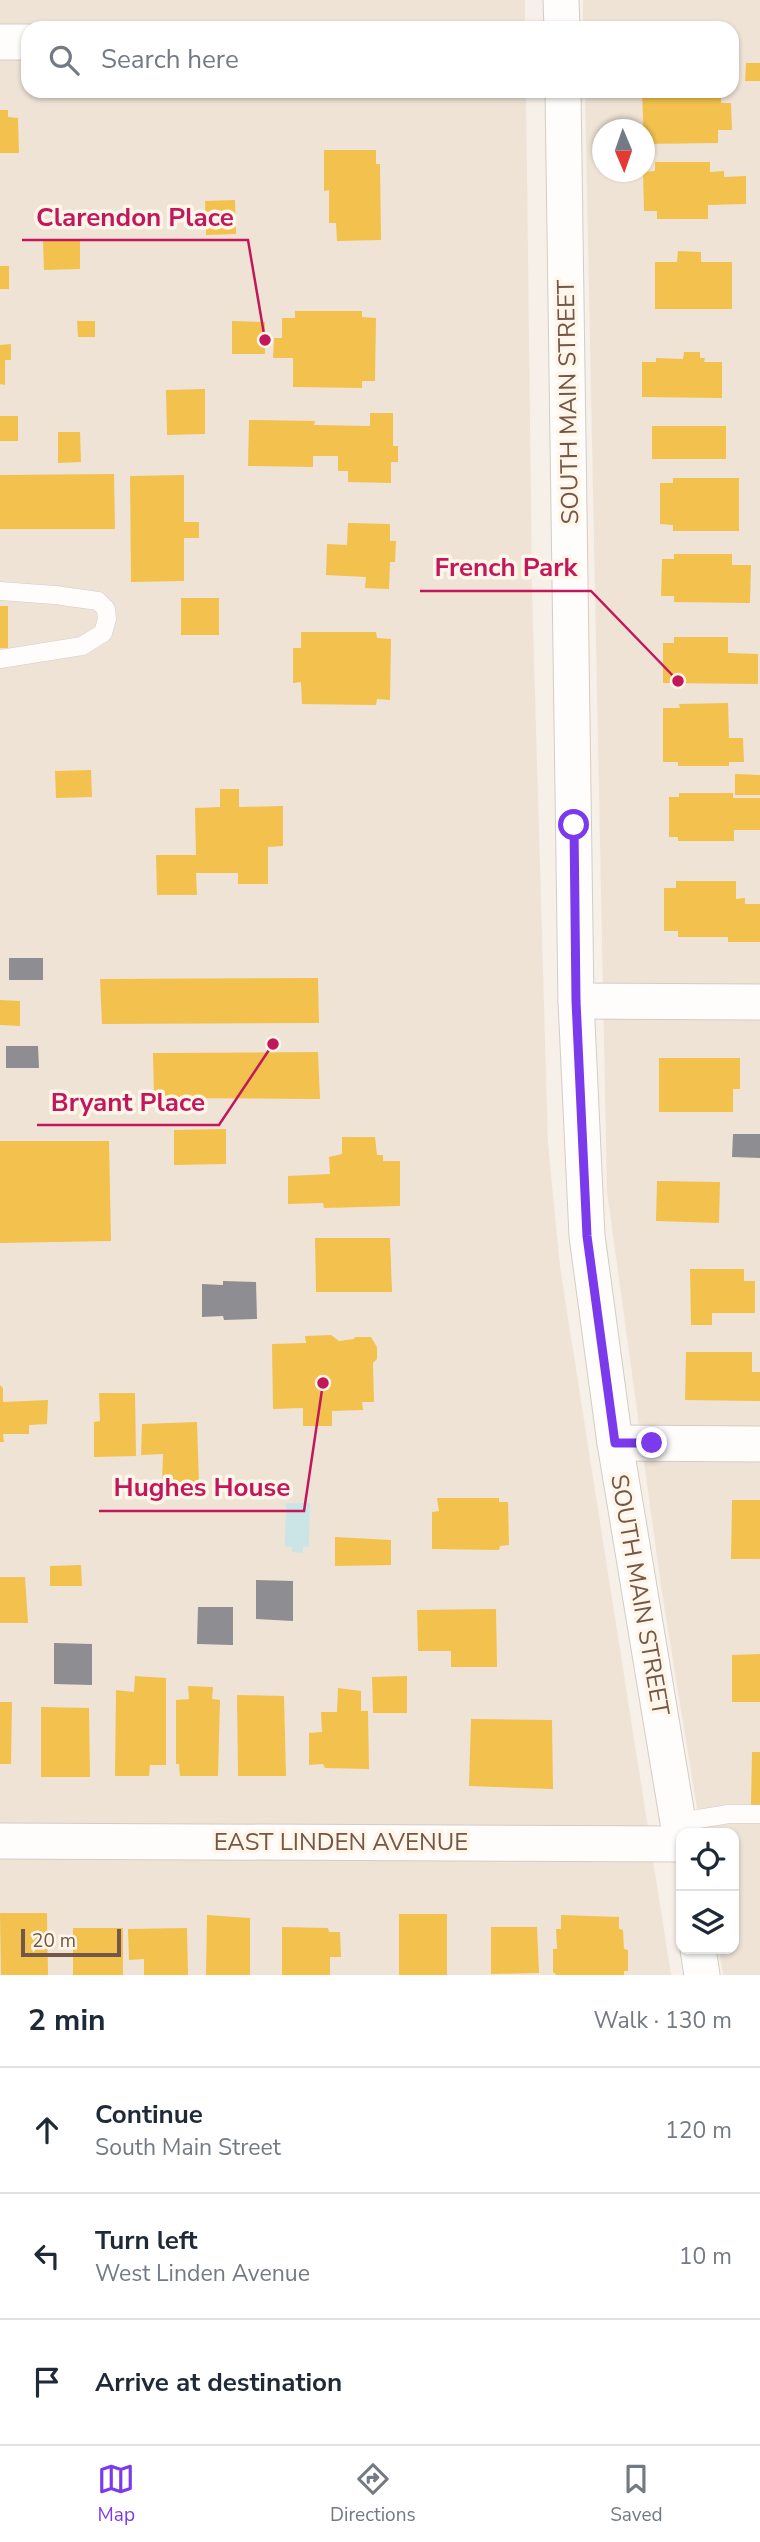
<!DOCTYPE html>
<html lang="en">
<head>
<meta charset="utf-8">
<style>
	body { margin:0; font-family:"Nunito Sans",sans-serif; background:#f6f6f7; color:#1f2937 }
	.controls { position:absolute; right:21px; bottom:21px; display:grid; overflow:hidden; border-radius:14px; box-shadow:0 2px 5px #0004 }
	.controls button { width:63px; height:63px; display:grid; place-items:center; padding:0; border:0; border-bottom:2px solid #e0e1e3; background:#fff; color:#1f2937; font:35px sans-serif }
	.compass { position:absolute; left:592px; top:119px; width:63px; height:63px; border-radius:50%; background:#fff; box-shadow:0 2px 5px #0004; rotate:178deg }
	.scale { position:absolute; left:21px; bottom:18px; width:100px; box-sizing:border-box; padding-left:7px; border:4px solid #735749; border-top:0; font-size:19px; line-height:24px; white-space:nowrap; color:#735749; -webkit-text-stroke:5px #fff6e9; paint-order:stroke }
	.stop { position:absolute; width:21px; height:21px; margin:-16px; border:5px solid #7c3aed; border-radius:50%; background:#fff }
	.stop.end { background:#7c3aed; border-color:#fff; box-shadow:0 2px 7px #0008 }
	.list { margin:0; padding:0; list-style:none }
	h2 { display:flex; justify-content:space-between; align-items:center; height:91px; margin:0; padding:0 28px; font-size:30px }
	h2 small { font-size:23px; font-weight:400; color:#747a83 }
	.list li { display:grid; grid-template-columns:46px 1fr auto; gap:21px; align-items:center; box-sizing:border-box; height:126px; padding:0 28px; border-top:2px solid #e0e1e3 }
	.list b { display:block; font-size:26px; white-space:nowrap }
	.list p { margin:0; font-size:23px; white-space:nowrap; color:#747a83 }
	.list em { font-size:23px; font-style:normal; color:#747a83 }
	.icon { flex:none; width:38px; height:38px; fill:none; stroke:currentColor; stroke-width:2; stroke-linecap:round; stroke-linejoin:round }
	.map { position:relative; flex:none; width:760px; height:1975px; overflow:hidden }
	.search { position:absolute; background:#fff; box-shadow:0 2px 5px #0004; left:21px; right:21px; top:21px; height:77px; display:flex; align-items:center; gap:18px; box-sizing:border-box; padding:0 24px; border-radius:21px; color:#747a83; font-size:26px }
	.sheet { height:469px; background:#fff }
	nav { display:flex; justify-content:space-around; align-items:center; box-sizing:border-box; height:98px; border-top:2px solid #e0e1e3; background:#fff; font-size:19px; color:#747a83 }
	nav a { display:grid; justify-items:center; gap:4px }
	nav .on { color:#7c3aed }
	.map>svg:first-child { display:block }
</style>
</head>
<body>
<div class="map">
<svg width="760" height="1975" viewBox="0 0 760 1975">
	<rect width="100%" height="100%" fill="#f6f0e9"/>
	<g fill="#efe3d6" fill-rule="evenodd">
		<path d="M 0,0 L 525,0 L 525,28 L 28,28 L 28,91 L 526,91 L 532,590 L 548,1144 L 560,1267 L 671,1975 L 0,1975 Z"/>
		<path d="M 583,0 L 760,0 L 760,1975 L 723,1975 L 719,1949 L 734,1949 L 734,1833 L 701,1833 L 661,1586 L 607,1191 L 585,91 L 732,91 L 732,28 L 583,28 ZM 602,130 L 644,130 L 644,172 L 602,172 Z"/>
	</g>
	<path fill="#cbe4e6" d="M 286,1503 L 310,1503 L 309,1547 L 303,1547 L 303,1553 L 292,1552 L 292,1547 L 285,1546 Z"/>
	<g fill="#f2c14e">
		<path d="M 654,21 L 698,21 L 698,28 L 655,28 Z"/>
		<path d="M 746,63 L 760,63 L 760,81 L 745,81 Z"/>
		<path d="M 642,91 L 721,91 L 721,103 L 731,103 L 732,130 L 718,130 L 718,143 L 644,144 Z"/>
		<path d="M 0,110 L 8,110 L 8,117 L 18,118 L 19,153 L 0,153 Z"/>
		<path d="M 324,150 L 376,150 L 376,164 L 380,164 L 381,240 L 337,241 L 336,223 L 329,223 L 329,190 L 324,191 Z"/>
		<path d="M 655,162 L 710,162 L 710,172 L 724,171 L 724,177 L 746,176 L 746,204 L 708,205 L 708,219 L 657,219 L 657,211 L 644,211 L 643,172 L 655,171 Z"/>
		<path d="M 235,200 L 236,234 L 206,235 L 205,201 Z"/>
		<path d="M 43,240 L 80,240 L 80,269 L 44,270 Z"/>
		<path d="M 678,251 L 701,252 L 701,262 L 732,262 L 732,309 L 655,309 L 655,262 L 677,262 Z"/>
		<rect x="0" y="266" width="9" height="23"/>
		<path d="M 295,311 L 362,311 L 362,317 L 376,318 L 375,381 L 362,381 L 362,388 L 293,387 L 293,358 L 273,358 L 274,338 L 282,338 L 282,318 L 295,318 Z"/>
		<path d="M 77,321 L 95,321 L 95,337 L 78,337 Z"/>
		<path d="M 232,321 L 265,322 L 265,354 L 232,354 Z"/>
		<path d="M 11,344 L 11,360 L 5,360 L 5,385 L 0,384 L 0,345 Z"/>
		<path d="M 684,352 L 700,352 L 700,358 L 705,358 L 704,362 L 722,362 L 722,398 L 642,397 L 642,362 L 656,362 L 656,358 L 683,359 Z"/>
		<path d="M 205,389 L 205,434 L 167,435 L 166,390 Z"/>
		<path d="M 370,413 L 393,413 L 393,446 L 398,446 L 398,462 L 391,462 L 391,483 L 348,482 L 348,471 L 338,471 L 338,456 L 313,456 L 313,467 L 248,466 L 249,420 L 315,421 L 314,425 L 370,426 Z"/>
		<rect x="0" y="416" width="18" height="25"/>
		<rect x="652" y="426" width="74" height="33"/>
		<path d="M 58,432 L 80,432 L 81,462 L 58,463 Z"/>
		<path d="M 114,474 L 115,529 L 0,529 L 0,475 Z"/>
		<path d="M 184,475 L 184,522 L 199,522 L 199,538 L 184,538 L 184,581 L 131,582 L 130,476 Z"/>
		<path d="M 673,478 L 739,478 L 739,531 L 673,531 L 673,525 L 660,524 L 660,483 L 673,483 Z"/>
		<path d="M 348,523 L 390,524 L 390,541 L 396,541 L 395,562 L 390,562 L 389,589 L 365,588 L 366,577 L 326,575 L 327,544 L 347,545 Z"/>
		<path d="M 674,554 L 732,554 L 732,565 L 751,565 L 750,603 L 674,602 L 674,596 L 661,596 L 662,559 L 674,559 Z"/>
		<rect x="181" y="598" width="38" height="37"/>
		<rect x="0" y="606" width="8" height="42"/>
		<path d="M 301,632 L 376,632 L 377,638 L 391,639 L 390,700 L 377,699 L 376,705 L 302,704 L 301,682 L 293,683 L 293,648 L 301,648 Z"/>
		<path d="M 674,637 L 728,637 L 728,653 L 758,654 L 758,684 L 663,683 L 663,643 L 674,643 Z"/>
		<path d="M 728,703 L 729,738 L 743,738 L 744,762 L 729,762 L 729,766 L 678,766 L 678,762 L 663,762 L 663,708 L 680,708 L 679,704 Z"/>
		<path d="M 91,770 L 92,797 L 56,798 L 55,771 Z"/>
		<path d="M 735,774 L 760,775 L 760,795 L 735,795 Z"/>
		<path d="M 220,789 L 239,789 L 239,807 L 283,806 L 283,846 L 268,847 L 268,884 L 238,884 L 238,873 L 196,873 L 197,895 L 157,895 L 156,855 L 196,855 L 195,808 L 220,807 Z"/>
		<path d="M 679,793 L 733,793 L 733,798 L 760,798 L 760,830 L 734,830 L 734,841 L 678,841 L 678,837 L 669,837 L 669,797 L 679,797 Z"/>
		<path d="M 676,881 L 736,881 L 736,899 L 745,898 L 745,904 L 760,904 L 760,942 L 728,942 L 728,937 L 678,937 L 678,931 L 664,931 L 664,888 L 676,888 Z"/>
		<path d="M 318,978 L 319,1023 L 102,1024 L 100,979 Z"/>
		<path d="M 0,1000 L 20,1001 L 20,1026 L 0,1025 Z"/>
		<path d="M 318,1052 L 320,1099 L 154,1098 L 153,1053 Z"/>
		<path d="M 659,1058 L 740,1058 L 740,1089 L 733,1089 L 733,1112 L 659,1112 Z"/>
		<path d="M 226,1129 L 226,1164 L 174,1165 L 174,1130 Z"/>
		<path d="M 342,1137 L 375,1137 L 377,1155 L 383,1155 L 383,1161 L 400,1161 L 400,1206 L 324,1208 L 323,1203 L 288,1204 L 288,1176 L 330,1174 L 329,1157 L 342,1154 Z"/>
		<path d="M 0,1141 L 109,1141 L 111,1241 L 0,1243 Z"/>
		<path d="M 657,1181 L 720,1182 L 719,1223 L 656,1221 Z"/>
		<path d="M 315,1238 L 390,1238 L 392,1292 L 316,1292 Z"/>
		<path d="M 690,1269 L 744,1269 L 744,1281 L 755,1281 L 755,1313 L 712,1313 L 712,1325 L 691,1325 Z"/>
		<path d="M 331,1335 L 339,1341 L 354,1339 L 355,1337 L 371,1337 L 377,1347 L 377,1359 L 373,1363 L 374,1402 L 362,1402 L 363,1410 L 332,1411 L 332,1426 L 303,1426 L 303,1408 L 273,1409 L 272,1344 L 306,1343 L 305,1336 Z"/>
		<path d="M 686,1352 L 752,1352 L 752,1372 L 760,1372 L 760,1401 L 685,1400 Z"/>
		<path d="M 0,1385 L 3,1388 L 3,1402 L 48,1400 L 47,1424 L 29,1425 L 29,1434 L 3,1434 L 4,1442 L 0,1442 Z"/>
		<path d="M 99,1393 L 135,1393 L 136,1456 L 94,1457 L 94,1422 L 100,1421 Z"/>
		<path d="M 197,1422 L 199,1484 L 162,1483 L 163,1454 L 141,1455 L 142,1424 Z"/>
		<path d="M 437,1498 L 499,1498 L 499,1502 L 508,1502 L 509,1545 L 500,1546 L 499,1550 L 432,1549 L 432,1512 L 439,1511 Z"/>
		<path d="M 732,1500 L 760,1500 L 760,1559 L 731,1559 Z"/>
		<path d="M 335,1537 L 391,1540 L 391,1565 L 335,1566 Z"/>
		<path d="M 81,1565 L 82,1586 L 50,1586 L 50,1566 Z"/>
		<path d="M 0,1577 L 25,1577 L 28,1623 L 0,1623 Z"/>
		<path d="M 496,1609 L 497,1667 L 451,1667 L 451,1651 L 418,1651 L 417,1610 Z"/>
		<path d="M 760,1654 L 760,1702 L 732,1702 L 732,1655 Z"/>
		<path d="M 135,1676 L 166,1678 L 166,1765 L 150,1765 L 149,1776 L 115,1776 L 116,1690 L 134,1692 Z"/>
		<path d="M 407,1676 L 407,1713 L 373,1713 L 372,1677 Z"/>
		<path d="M 188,1686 L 213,1687 L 212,1699 L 220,1700 L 218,1776 L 180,1776 L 179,1764 L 176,1764 L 176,1700 L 189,1699 Z"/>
		<path d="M 338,1688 L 361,1691 L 361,1711 L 368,1711 L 369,1769 L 325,1768 L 323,1764 L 309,1765 L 309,1733 L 322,1732 L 321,1712 L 337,1712 Z"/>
		<path d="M 237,1695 L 284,1696 L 286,1776 L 238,1776 Z"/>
		<path d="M 0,1702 L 12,1702 L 11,1764 L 0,1764 Z"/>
		<path d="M 41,1707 L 89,1708 L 90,1777 L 41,1777 Z"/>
		<path d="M 471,1719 L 552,1720 L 553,1789 L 469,1786 Z"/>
		<path d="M 752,1752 L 760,1752 L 760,1806 L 751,1806 Z"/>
		<path d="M 0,1913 L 47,1913 L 48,1975 L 1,1975 Z"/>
		<rect x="399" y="1914" width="48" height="61"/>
		<path d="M 207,1915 L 250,1918 L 250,1975 L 206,1975 Z"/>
		<path d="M 561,1915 L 619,1917 L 619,1929 L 623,1930 L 624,1949 L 628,1950 L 628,1971 L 624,1971 L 624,1975 L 557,1975 L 553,1972 L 553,1949 L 557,1949 L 556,1929 L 561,1929 Z"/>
		<path d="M 282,1927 L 328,1928 L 329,1932 L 340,1932 L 341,1957 L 330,1957 L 330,1975 L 282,1975 Z"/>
		<path d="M 491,1927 L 537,1927 L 539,1973 L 491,1974 Z"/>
		<rect x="73" y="1928" width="50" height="47"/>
		<path d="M 187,1928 L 188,1975 L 144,1975 L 144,1959 L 129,1960 L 128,1929 Z"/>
	</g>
	<g fill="#8d8d92">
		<rect x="9" y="958" width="34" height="22"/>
		<path d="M 6,1046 L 38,1046 L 39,1068 L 6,1068 Z"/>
		<path d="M 733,1134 L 760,1134 L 760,1158 L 732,1157 Z"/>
		<path d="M 223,1281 L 256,1282 L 257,1319 L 224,1320 L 223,1316 L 202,1317 L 202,1284 L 223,1285 Z"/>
		<path d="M 256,1580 L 293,1581 L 293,1621 L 256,1619 Z"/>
		<path d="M 198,1607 L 233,1607 L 233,1645 L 197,1644 Z"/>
		<path d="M 54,1643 L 92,1644 L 92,1685 L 54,1684 Z"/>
	</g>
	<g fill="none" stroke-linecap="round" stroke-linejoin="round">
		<g stroke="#d4ccc6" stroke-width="19">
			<g id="service">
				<path d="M 0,591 L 55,595 L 98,601 L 106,609 L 107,619 L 103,633 L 82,646 L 0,659"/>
				<path d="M 679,1822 L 729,1814 L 760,1814"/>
			</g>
		</g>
		<g stroke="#d4ccc6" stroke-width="37">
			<g id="minor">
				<path d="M 561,0 L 562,28"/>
				<path d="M 0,42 L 28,42"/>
				<path d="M 563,91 L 576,1001 L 587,1236 L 615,1443 L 681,1840"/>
				<path d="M 576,1001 L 760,1002"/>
				<path d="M 615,1443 L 760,1444"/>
				<path d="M 0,1841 L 681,1844"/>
				<path d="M 698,1949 L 702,1975"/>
			</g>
		</g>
		<use href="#service" stroke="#fefdfc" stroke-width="18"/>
		<use href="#minor" stroke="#fefdfc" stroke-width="35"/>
	</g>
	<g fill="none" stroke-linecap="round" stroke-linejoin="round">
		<path stroke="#7c3aed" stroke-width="9" d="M 574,825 L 576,1001 L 587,1236 L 615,1443 L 652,1443"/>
	</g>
	<g text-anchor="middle" stroke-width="7" stroke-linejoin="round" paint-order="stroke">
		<g font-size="24" fill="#735749" stroke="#fff6e9">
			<text transform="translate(568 402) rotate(-91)" y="8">SOUTH MAIN STREET</text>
			<text transform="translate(640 1595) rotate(80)" y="8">SOUTH MAIN STREET</text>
			<text x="341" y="1850">EAST LINDEN AVENUE</text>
		</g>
	</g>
	<path fill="none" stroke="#c2185b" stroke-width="2.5" d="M265 340L248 240H22M678 681L591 591H420M273 1044L219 1125H37M323 1383L304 1511H99"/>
	<g fill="#c2185b" stroke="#fff6e9" stroke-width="2.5">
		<circle cx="265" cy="340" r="7"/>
		<circle cx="678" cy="681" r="7"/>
		<circle cx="273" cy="1044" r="7"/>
		<circle cx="323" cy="1383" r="7"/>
	</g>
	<g font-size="26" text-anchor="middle" font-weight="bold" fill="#c2185b" stroke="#fff6e9" stroke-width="7" stroke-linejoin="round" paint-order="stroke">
		<text x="135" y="226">Clarendon Place</text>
		<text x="506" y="576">French Park</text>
		<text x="128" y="1111">Bryant Place</text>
		<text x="202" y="1496">Hughes House</text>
	</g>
</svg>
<div class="controls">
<button><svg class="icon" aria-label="locate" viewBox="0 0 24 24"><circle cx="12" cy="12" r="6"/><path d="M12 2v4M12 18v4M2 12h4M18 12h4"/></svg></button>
<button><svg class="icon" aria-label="layers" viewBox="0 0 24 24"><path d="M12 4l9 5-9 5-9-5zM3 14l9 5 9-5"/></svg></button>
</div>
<svg class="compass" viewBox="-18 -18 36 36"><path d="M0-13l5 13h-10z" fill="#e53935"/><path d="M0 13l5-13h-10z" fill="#747a83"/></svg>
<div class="scale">20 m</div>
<div class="stop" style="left:574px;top:825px"></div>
<div class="stop end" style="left:652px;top:1443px"></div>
<div class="search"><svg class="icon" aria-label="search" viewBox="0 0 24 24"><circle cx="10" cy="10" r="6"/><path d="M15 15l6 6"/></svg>Search here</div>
</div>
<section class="sheet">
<h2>2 min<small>Walk · 130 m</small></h2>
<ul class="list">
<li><svg class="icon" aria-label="ahead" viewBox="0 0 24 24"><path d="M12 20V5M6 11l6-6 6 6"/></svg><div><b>Continue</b><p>South Main Street</p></div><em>120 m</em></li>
<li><svg class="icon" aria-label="left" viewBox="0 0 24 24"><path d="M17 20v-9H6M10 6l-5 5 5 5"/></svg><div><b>Turn left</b><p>West Linden Avenue</p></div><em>10 m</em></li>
<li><svg class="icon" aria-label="arrive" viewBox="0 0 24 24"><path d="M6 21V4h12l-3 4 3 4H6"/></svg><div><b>Arrive at destination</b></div></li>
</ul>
</section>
<nav>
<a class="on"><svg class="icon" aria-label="map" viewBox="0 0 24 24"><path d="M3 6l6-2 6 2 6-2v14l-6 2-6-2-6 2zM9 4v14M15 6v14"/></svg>Map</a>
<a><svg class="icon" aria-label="directions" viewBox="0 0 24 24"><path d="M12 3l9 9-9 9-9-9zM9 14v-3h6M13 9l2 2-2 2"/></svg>Directions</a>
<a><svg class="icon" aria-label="saved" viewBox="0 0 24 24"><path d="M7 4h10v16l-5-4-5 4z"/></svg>Saved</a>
</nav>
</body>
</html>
